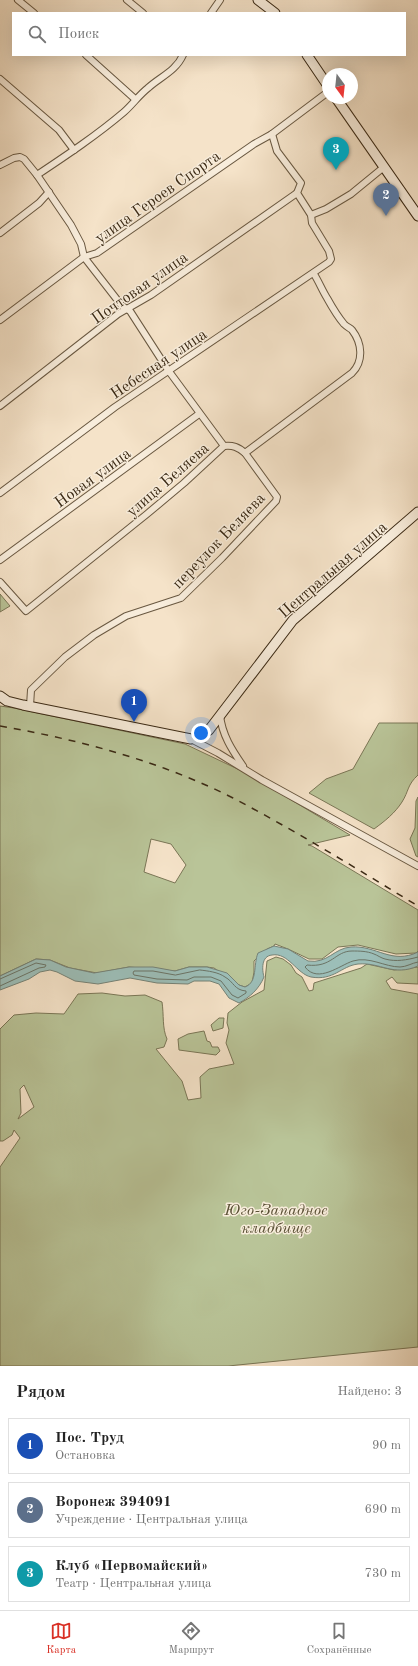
<!DOCTYPE html>
<html lang="ru">
<head>
<meta charset="utf-8">
<style>
	body { margin:0; font-family:"Old Standard TT",serif; background:#f6f6f6; color:#222 }
	.compass { position:absolute; left:322px; top:68px; width:36px; height:36px; border-radius:50%; background:#fff; box-shadow:0 4px 16px #0002; rotate:165deg }
	.you { position:absolute; left:201px; top:733px; width:14px; height:14px; margin:-10px; border:3px solid #fff; border-radius:50%; background:#1a73e8; box-shadow:0 0 0 6px #1a73e833 }
	.badge { display:grid; place-items:center; width:26px; height:26px; border-radius:50%; background:#d93025; color:#fff; font-size:13px; font-weight:700 }
	.pin { position:absolute; translate:-50% -33px; filter:drop-shadow(0 1px 2px #0008) }
	.pin::after { content:''; position:absolute; top:21px; width:14px; height:12px; background:inherit; clip-path:polygon(0 0,100% 0,50% 100%) }
	.list { margin:0; padding:0; list-style:none }
	h2 { display:flex; justify-content:space-between; align-items:center; height:52px; margin:0; padding:0 16px; font-size:17px }
	h2 small { font-size:13px; font-weight:400; color:#767676 }
	.list li { display:grid; grid-template-columns:26px 1fr auto; gap:12px; align-items:center; box-sizing:border-box; height:56px; margin:0 8px 8px; padding:0 8px; border:1px solid #e0e0e0; border-radius:0px }
	.list b { display:block; font-size:15px; white-space:nowrap }
	.list p { margin:0; font-size:13px; white-space:nowrap; color:#767676 }
	.list em { font-size:13px; font-style:normal; color:#767676 }
	.icon { flex:none; width:22px; height:22px; fill:none; stroke:currentColor; stroke-width:2; stroke-linecap:round; stroke-linejoin:round }
	.map { position:relative; flex:none; width:418px; height:1366px; overflow:hidden }
	.search { position:absolute; background:#fff; box-shadow:0 4px 16px #0002; left:12px; right:12px; top:12px; height:44px; display:flex; align-items:center; gap:10px; box-sizing:border-box; padding:0 14px; border-radius:0px; color:#767676; font-size:15px }
	.sheet { height:244px; background:#fff }
	nav { display:flex; justify-content:space-around; align-items:center; box-sizing:border-box; height:56px; border-top:1px solid #e0e0e0; background:#fff; font-size:11px; color:#767676 }
	nav a { display:grid; justify-items:center; gap:2px }
	nav .on { color:#d93025 }
	.map>svg:first-child { display:block }
</style>
</head>
<body>
<div class="map">
<svg width="418" height="1366" viewBox="0 0 418 1366">
	<rect width="100%" height="100%" fill="#f5e3c9"/>
	<filter id="stains"><feTurbulence type="fractalNoise" baseFrequency=".005" numOctaves="4"/><feColorMatrix values="0 0 0 0 .2 0 0 0 0 .09 0 0 0 0 .02 0 0 0 .5 -.17"/></filter>
	<radialGradient id="worn" r=".72"><stop offset=".6" stop-color="#630" stop-opacity="0"/><stop offset="1" stop-color="#630" stop-opacity=".3"/></radialGradient>
	<g fill="#b9c498" stroke="#7a7656" fill-rule="evenodd">
		<path d="M 0,594 L 10,606 L 0,612 Z"/>
		<path d="M 0,706 L 14,708 L 185,744 L 246,773 L 350,835 L 308,845 L 312,846 L 418,910 L 418,951 L 416,953 L 396,954 L 358,945 L 338,947 L 322,959 L 309,959 L 288,949 L 275,944 L 274,946 L 267,949 L 254,961 L 254,972 L 252,983 L 245,987 L 239,985 L 214,968 L 207,967 L 189,967 L 175,971 L 129,967 L 97,973 L 70,968 L 50,960 L 36,959 L 0,976 ZM 151,839 L 171,844 L 186,865 L 175,883 L 144,872 Z"/>
		<path d="M 379,723 L 418,723 L 418,775 C 407,785 409,791 402,802 C 395,813 385,821 374,829 L 309,793 L 326,779 L 353,769 Z"/>
		<path d="M 418,797 L 418,857 L 416,856 L 410,839 L 415,828 L 416,801 Z"/>
		<path d="M 276,957 L 283,959 L 291,965 L 296,973 L 302,977 L 309,991 L 313,990 L 314,983 L 361,968 L 367,964 L 394,970 L 418,967 L 418,984 L 397,983 L 392,977 L 386,981 L 391,989 L 418,994 L 418,1347 L 228,1366 L 0,1366 L 0,1167 L 20,1138 L 14,1130 L 12,1135 L 3,1141 L 0,1141 L 0,1029 L 14,1015 L 36,1013 L 64,1014 L 78,994 L 102,993 L 125,996 L 145,995 L 162,1002 C 164,1015 162,1028 167,1039 L 164,1047 L 156,1049 L 182,1081 L 188,1100 L 201,1098 L 200,1077 L 209,1069 L 234,1064 L 226,1043 L 229,1030 L 227,1023 L 228,1013 L 242,1002 L 264,990 L 267,961 ZM 24,1085 L 34,1107 L 18,1119 L 21,1113 L 20,1089 Z"/>
		<path d="M 219,1018 L 224,1018 L 223,1028 L 213,1031 L 211,1025 Z"/>
		<path d="M 204,1031 L 207,1041 L 210,1042 L 212,1047 L 218,1047 L 220,1051 L 216,1055 L 179,1050 L 178,1039 L 188,1034 Z"/>
	</g>
	<path fill="#9cbeb8" stroke="#758276" d="M 274,946 L 288,949 L 308,961 C 328,964 334,948 351,947 C 376,945 392,965 418,952 L 418,966 C 393,977 381,962 358,964 C 341,966 334,981 311,977 C 297,974 288,952 272,955 C 261,956 262,970 264,977 C 259,989 250,997 239,1003 L 229,998 L 219,984 L 210,981 L 194,981 L 188,984 L 157,983 L 130,978 L 98,984 L 75,981 L 57,972 L 50,970 L 40,972 L 29,979 L 0,990 L 0,976 L 36,959 L 50,960 L 66,967 L 94,973 L 129,967 L 153,967 L 175,971 L 189,967 L 207,967 L 227,973 L 239,985 L 245,987 C 258,982 253,965 258,953 Z"/>
	<g fill="none" stroke-linecap="round" stroke-linejoin="round">
		<g stroke="#6b7466" stroke-width="1">
			<path d="M 418,957 C 407,960 396,962 385,959 C 381,958 377,955 374,954 C 367,951 359,951 352,951 C 335,951 332,968 307,965 L 305,967 C 318,984 340,965 353,961 C 369,956 385,967 400,967 C 406,967 412,963 418,962"/>
			<path d="M 200,970 C 208,971 218,972 225,977 C 234,982 234,990 246,991 L 246,993 L 238,998 L 232,995 L 221,981 L 211,977 L 194,977 L 187,980 L 157,979 L 134,975 L 133,973 L 134,971 L 153,971 L 175,975 Z"/>
			<path d="M 0,979 L 36,963 L 46,965 L 45,967 L 39,968 L 0,986"/>
		</g>
		<g stroke="#695841" stroke-width="8">
			<g id="street">
				<path d="M 18,0 L 34,13"/>
				<path d="M 127,0 L 143,13"/>
				<path d="M 211,13 L 220,0"/>
				<path d="M 86,55 L 135,99"/>
				<path d="M 0,79 L 59,130 L 74,150"/>
				<path d="M 0,165 L 14,158 L 20,157 L 24,159 L 37,175 L 71,225 L 81,244 L 84,257 L 122,306 L 130,311 L 168,370 L 224,446"/>
				<path d="M 37,175 C 67,155 97,135 124,112 C 133,104 139,95 148,88 C 160,77 176,71 183,55"/>
				<path d="M 311,215 L 326,209 L 351,194 L 384,167"/>
				<path d="M 0,233 L 39,203 L 49,192"/>
				<path d="M 0,320 L 84,257 L 97,253 L 254,144 L 272,134 L 328,92"/>
				<path d="M 0,406 L 118,314 L 151,295 L 297,193"/>
				<path d="M 0,493 L 115,407 L 329,262 L 331,259 L 329,251 L 312,223 L 311,215 L 297,193 L 301,183 L 277,151 L 272,134"/>
				<path d="M 0,560 L 199,414"/>
				<path d="M 0,582 L 26,611 L 147,514 L 184,483 L 224,446 C 233,445 238,447 245,453 L 352,373 C 364,361 362,343 352,330 C 350,328 347,327 344,324 C 338,317 332,307 327,298 C 322,290 319,282 314,274"/>
				<path d="M 30,706 L 31,690 L 65,657 L 94,635 L 126,616 L 181,598 L 222,558 L 276,501 L 277,497 L 245,453"/>
				<path d="M 220,715 C 222,735 232,750 243,766"/>
				<path d="M 191,739 L 218,753 L 262,780 L 418,866"/>
			</g>
		</g>
		<g stroke="#3a2914" stroke-width="11">
			<g id="secondary">
				<path d="M 258,0 L 275,13"/>
				<path d="M 307,55 L 328,86"/>
				<path d="M 336,98 L 418,216"/>
				<path d="M 0,696 L 7,701 L 23,705 L 191,739 L 199,737 L 209,730 L 293,620 L 418,512"/>
			</g>
		</g>
		<use href="#street" stroke="#f8eddc" stroke-width="6"/>
		<use href="#secondary" stroke="#f8eddc" stroke-width="9"/>
		<path stroke="#3a2914" stroke-width="1.5" stroke-dasharray="7 7" stroke-linecap="butt" d="M 0,726 C 80,740 160,761 233,798 C 296,831 357,869 418,906"/>
	</g>
	<g text-anchor="middle" stroke-width="3" stroke-linejoin="round" paint-order="stroke">
		<g font-size="16" fill="#3a2914" stroke="#f8eddc">
			<text transform="translate(157 196) rotate(-35)" y="6">улица Героев Спорта</text>
			<text transform="translate(139 287) rotate(-35)" y="6">Почтовая улица</text>
			<text transform="translate(158 363) rotate(-34)" y="6">Небесная улица</text>
			<text transform="translate(92 477) rotate(-36)" y="6">Новая улица</text>
			<text transform="translate(167 479) rotate(-41)" y="6">улица Беляева</text>
			<text transform="translate(218 540) rotate(-46)" y="6">переулок Беляева</text>
			<text transform="translate(332 569) rotate(-41)" y="6">Центральная улица</text>
		</g>
		<g font-size="16" font-style="italic" fill="#5a5035" stroke="#f8eddc">
			<text x="276" y="1215">Юго-Западное<tspan x="276" dy="18">кладбище</tspan></text>
		</g>
	</g>
	<rect width="100%" height="100%" filter="url(#stains)"/>
	<rect width="100%" height="100%" fill="url(#worn)"/>
</svg>
<svg class="compass" viewBox="-18 -18 36 36"><path d="M0-13l5 13h-10z" fill="#e53935"/><path d="M0 13l5-13h-10z" fill="#767676"/></svg>
<div class="you"></div>
<div class="pin badge" style="left:134px;top:722px;background:#1a4fb4">1</div>
<div class="pin badge" style="left:386px;top:216px;background:#5c6f8a">2</div>
<div class="pin badge" style="left:336px;top:170px;background:#0f9aa8">3</div>
<div class="search"><svg class="icon" aria-label="search" viewBox="0 0 24 24"><circle cx="10" cy="10" r="6"/><path d="M15 15l6 6"/></svg>Поиск</div>
</div>
<section class="sheet">
<h2>Рядом<small>Найдено: 3</small></h2>
<ul class="list">
<li><span class="badge" style="background:#1a4fb4">1</span><div><b>Пос. Труд</b><p>Остановка</p></div><em>90 m</em></li>
<li><span class="badge" style="background:#5c6f8a">2</span><div><b>Воронеж 394091</b><p>Учреждение · Центральная улица</p></div><em>690 m</em></li>
<li><span class="badge" style="background:#0f9aa8">3</span><div><b>Клуб «Первомайский»</b><p>Театр · Центральная улица</p></div><em>730 m</em></li>
</ul>
</section>
<nav>
<a class="on"><svg class="icon" aria-label="map" viewBox="0 0 24 24"><path d="M3 6l6-2 6 2 6-2v14l-6 2-6-2-6 2zM9 4v14M15 6v14"/></svg>Карта</a>
<a><svg class="icon" aria-label="directions" viewBox="0 0 24 24"><path d="M12 3l9 9-9 9-9-9zM9 14v-3h6M13 9l2 2-2 2"/></svg>Маршрут</a>
<a><svg class="icon" aria-label="saved" viewBox="0 0 24 24"><path d="M7 4h10v16l-5-4-5 4z"/></svg>Сохранённые</a>
</nav>
</body>
</html>
